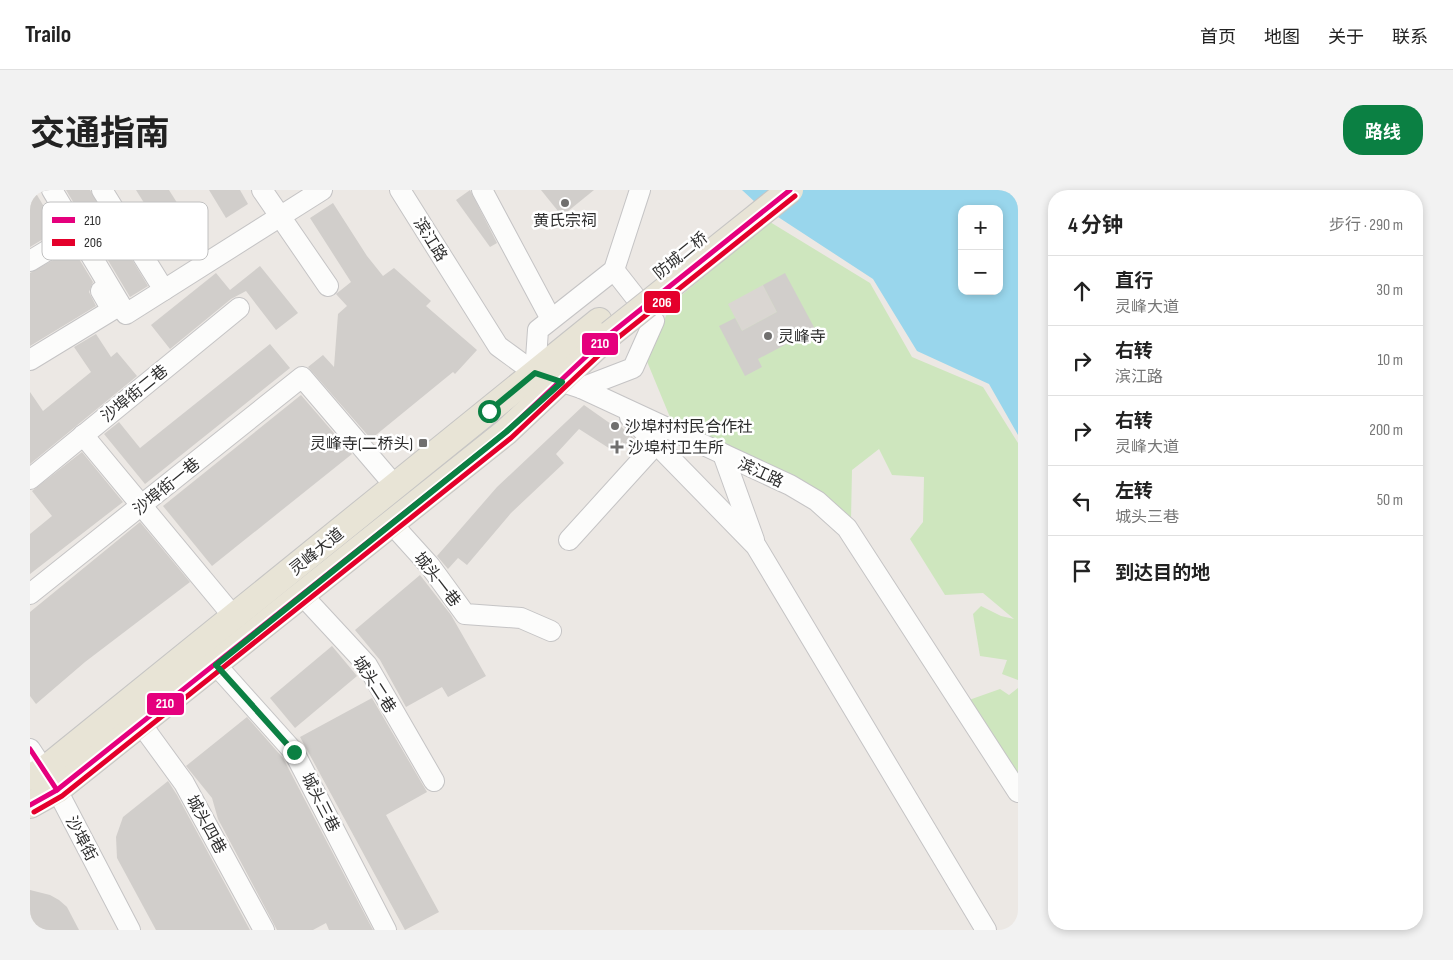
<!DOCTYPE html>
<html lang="zh">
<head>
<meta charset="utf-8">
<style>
	body { margin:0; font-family:"Sofia Sans Condensed","Noto Sans SC",sans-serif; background:#f2f2f2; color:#222 }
	.controls { position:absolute; right:15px; top:15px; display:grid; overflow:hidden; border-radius:10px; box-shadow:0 2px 8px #0003 }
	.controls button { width:45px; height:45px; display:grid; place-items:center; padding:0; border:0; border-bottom:1px solid #e0e0e0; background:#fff; color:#222; font:25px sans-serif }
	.stop { position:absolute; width:15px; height:15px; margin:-11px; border:4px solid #0b8043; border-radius:50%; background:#fff }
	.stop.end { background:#0b8043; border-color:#fff; box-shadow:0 1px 5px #0008 }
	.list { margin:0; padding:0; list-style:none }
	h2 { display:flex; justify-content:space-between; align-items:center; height:65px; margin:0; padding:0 20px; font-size:21px }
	h2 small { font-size:16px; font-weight:400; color:#767676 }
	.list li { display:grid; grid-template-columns:32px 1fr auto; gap:15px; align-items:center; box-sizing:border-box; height:70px; padding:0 20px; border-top:1px solid #e0e0e0 }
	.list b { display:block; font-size:19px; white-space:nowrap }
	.list p { margin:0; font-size:16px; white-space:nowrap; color:#767676 }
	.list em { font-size:16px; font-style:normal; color:#767676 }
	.icon { flex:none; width:28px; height:28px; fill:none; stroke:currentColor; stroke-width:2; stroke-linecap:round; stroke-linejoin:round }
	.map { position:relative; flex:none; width:988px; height:740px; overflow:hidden; border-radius:20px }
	header { display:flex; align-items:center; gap:30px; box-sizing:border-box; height:70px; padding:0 25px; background:#fff; border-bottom:1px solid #e0e0e0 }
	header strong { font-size:24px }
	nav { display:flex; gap:28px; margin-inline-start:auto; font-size:18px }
	.intro { display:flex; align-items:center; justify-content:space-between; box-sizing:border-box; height:120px; padding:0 30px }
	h1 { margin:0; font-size:35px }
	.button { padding:12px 22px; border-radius:20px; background:#0b8043; color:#fff; font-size:18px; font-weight:700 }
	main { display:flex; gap:30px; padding:0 30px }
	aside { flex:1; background:#fff; border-radius:20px; box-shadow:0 2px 8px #0003 }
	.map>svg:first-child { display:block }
</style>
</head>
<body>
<header>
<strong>Trailo</strong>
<nav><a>首页</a><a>地图</a><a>关于</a><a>联系</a></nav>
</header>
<div class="intro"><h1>交通指南</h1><a class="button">路线</a></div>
<main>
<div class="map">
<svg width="988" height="740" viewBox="0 0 988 740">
	<rect width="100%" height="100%" fill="#ece8e4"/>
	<g fill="#cee6be">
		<path d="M 740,32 L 840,93 L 882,167 L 953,197 L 988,253 L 988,490 L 972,484 L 977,470 L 950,466 L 943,424 L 951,416 L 971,426 L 984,429 L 953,403 L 915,405 L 880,349 L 893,332 L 894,287 L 862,285 L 849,259 L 822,280 L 821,330 L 642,232 L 616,169 L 642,113 Z"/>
		<path d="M 988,498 L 988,585 L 939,510 L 970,499 L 979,505 Z"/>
	</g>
	<path fill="#dad6d2" d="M 733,95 L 747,122 L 712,141 L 698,114 Z"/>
	<path fill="#99d6ec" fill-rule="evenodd" d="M 712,0 L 988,0 L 988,245 L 959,194 L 887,161 L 843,89 L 725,12 ZM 932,19 L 969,19 L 969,101 L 932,101 Z"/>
	<g fill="#d1cecb">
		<path d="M 0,0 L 4,0 L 28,40 L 0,57 Z"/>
		<path d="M 36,0 L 60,0 L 118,96 L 100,107 Z"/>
		<path d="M 106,0 L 139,0 L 170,49 L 146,64 Z"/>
		<path d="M 179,0 L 210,0 L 218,14 L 196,28 Z"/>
		<path d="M 440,0 L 467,53 L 460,57 L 426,10 Z"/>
		<path d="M 511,0 L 564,0 L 532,26 Z"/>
		<path d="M 303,13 L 337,66 L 353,86 L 364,78 L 401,111 L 396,116 L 447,160 L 425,184 L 423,182 L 341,249 L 278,177 L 293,165 L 304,177 L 308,124 L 317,116 L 306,104 L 321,92 L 280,28 Z"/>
		<path d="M 43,59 L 63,92 L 59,102 L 66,116 L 0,156 L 0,83 Z"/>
		<path d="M 230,76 L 268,123 L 246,140 L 216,101 L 201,109 L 140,159 L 121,135 L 186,83 L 200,100 Z"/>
		<path d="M 755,83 L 785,139 L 728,169 L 732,177 L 715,186 L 689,136 L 705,128 L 712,141 L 747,122 L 733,95 Z"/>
		<path d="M 66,144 L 81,167 L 87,162 L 107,186 L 0,274 L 0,202 L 13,221 L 61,182 L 44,157 Z"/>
		<path d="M 240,154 L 260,178 L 115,294 L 74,244 L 89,232 L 110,258 Z"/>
		<path d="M 271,205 L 322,264 L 182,376 L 133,316 Z"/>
		<path d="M 554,215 L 581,234 L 584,230 L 610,254 L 604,261 L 592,252 L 585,262 L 549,239 L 526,264 L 534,273 L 481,323 L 437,375 L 428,368 L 418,379 L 407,366 L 467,297 Z"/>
		<path d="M 52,262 L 93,312 L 0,384 L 0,344 L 22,326 L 2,301 Z"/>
		<path d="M 110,332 L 160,392 L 55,472 L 6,514 L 0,506 L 0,422 Z"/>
		<path d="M 390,385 L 421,425 L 456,486 L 418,507 L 412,497 L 376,517 L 350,470 L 325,440 Z"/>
		<path d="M 302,456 L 327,486 L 265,538 L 240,508 Z"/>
		<path d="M 342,508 L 397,602 L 356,625 L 409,722 L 375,740 L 270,547 Z"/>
		<path d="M 217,527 L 253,568 L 343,740 L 299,740 L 296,733 L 283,740 L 247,740 L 188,629 L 182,608 L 156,576 Z"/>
		<path d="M 138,591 L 147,605 L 220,740 L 126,740 L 87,668 L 86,647 L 93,627 Z"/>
		<path d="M 0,700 L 20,705 L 29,710 L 37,717 L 49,740 L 0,740 Z"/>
	</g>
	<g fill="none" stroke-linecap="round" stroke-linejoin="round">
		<g stroke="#c5c4c5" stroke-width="22">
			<g id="minor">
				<path d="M 22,0 L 96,124 L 292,0"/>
				<path d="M 72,0 L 134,100"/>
				<path d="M 232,0 L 298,96"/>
				<path d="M 370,0 L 468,156 L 505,183 L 551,198 L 760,295 L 787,311 L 817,338 L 988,602"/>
				<path d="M 452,0 L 521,129"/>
				<path d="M 0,71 L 38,48"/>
				<path d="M 0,170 L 82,120 L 71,101"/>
				<path d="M 505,183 L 508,140 L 584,80 L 610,0"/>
				<path d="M 551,198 L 603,178 L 624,131 L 584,80"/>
				<path d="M 600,227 L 726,356 L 956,740"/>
				<path d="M 53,245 L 204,427"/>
				<path d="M 693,264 L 724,350"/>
				<path d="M 0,289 L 209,118"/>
				<path d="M 362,334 L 400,376 L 435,424 L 491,428 L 521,441"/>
				<path d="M 539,350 L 626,254"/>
				<path d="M 0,404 L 272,187 L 366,297"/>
				<path d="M 273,406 L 337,475 L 404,591"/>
				<path d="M 186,475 L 264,562 L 356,740"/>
				<path d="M 111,534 L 154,593 L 234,740"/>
				<path d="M 0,559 L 27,600 L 100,740"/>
			</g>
		</g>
		<g stroke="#c6c5c4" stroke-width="28">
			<g id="major">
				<path d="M 0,587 L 14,580 L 569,131"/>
				<path d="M 0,615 L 27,600 L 476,242 L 580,144"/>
			</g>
		</g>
		<use href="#minor" stroke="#fcfcfb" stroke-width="20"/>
		<use href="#major" stroke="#e8e4d6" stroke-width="26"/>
		<g stroke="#c6c5c4" stroke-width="28" stroke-linecap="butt">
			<path id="major-bridge" d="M 580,144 L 760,0"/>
		</g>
		<use href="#major-bridge" stroke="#e8e4d6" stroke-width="26"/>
		<g stroke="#fff" stroke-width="9">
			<g id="bus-1">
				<path d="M 0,559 L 27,600"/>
				<path d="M 0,615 L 27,600 L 476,242 L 580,144 L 760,0"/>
			</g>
		</g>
		<g stroke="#fff" stroke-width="9">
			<path id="bus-2" d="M 4,622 L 32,606 L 481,248 L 585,150 L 765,6"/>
		</g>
		<use href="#bus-1" stroke="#e5007d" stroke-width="5"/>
		<use href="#bus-2" stroke="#e4002b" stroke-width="5"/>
	</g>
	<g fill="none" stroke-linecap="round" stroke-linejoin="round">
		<path stroke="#0b8043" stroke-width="6" d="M 264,562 L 186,475 L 476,242 L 532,192 L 505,183 L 459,221"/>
	</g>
	<g fill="#706f6e" stroke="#fff" stroke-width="2">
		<circle cx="535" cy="13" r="5"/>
		<circle cx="738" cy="146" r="5"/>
		<circle cx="585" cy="236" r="5"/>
		<rect x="388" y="248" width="10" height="10" rx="2.5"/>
		<path d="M584.5 249.5h5v5h5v5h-5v5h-5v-5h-5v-5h5z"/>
	</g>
	<g text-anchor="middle" stroke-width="5" stroke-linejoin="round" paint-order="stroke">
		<g font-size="16" fill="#2e2e2e" stroke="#fff" text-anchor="start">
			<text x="535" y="36" text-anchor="middle">黄氏宗祠</text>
			<text x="748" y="152">灵峰寺</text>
			<text x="595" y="242">沙埠村村民合作社</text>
			<text x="383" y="259" text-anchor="end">灵峰寺(二桥头)</text>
			<text x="598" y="263">沙埠村卫生所</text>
		</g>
		<g font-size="16" fill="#2e2e2e" stroke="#fff">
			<text transform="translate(401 49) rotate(58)" y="6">滨江路</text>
			<text transform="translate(650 65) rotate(-39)" y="6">防城二桥</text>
			<text transform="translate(104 203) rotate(-39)" y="6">沙埠街二巷</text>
			<text transform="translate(731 282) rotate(25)" y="6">滨江路</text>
			<text transform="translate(136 296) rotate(-39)" y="6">沙埠街一巷</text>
			<text transform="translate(286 361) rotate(-39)" y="6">灵峰大道</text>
			<text transform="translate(408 389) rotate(52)" y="6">城头一巷</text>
			<text transform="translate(345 494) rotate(57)" y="6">城头二巷</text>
			<text transform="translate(291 612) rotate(63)" y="6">城头三巷</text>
			<text transform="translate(177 634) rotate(61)" y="6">城头四巷</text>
			<text transform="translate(52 648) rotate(62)" y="6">沙埠街</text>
		</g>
	</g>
	<rect x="12" y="12" width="166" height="58" rx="8" fill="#fff" stroke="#c0c0c0" stroke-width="1"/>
	<rect x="22" y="27" width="23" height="6" fill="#e5007d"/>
	<rect x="22" y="49" width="23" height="7" fill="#e4002b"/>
	<g font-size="14" fill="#2e2e2e">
		<text x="54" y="35">210</text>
		<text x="54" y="57">206</text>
	</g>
	<g stroke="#fff" stroke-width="2">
		<rect x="613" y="100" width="38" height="24" rx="5" fill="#e4002b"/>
		<rect x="551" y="142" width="38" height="24" rx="5" fill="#e5007d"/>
		<rect x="116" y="502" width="39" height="24" rx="5" fill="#e5007d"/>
	</g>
	<g font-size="14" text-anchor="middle" font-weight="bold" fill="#fff">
		<text x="632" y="117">206</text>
		<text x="570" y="158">210</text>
		<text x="135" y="518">210</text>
	</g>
</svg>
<div class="controls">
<button>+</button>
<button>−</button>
</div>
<div class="stop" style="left:459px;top:221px"></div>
<div class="stop end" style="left:264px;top:562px"></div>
</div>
<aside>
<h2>4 分钟<small>步行 · 290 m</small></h2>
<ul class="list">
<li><svg class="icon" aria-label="ahead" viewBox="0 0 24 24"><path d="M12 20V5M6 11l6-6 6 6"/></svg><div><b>直行</b><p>灵峰大道</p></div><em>30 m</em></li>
<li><svg class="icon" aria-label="right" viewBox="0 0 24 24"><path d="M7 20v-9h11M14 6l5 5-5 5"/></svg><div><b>右转</b><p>滨江路</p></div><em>10 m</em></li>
<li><svg class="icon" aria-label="right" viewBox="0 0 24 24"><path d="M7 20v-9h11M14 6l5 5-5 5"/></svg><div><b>右转</b><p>灵峰大道</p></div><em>200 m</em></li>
<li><svg class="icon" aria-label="left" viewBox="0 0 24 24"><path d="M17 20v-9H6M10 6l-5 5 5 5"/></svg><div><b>左转</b><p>城头三巷</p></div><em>50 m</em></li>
<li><svg class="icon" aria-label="arrive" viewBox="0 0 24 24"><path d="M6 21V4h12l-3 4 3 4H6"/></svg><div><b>到达目的地</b></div></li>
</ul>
</aside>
</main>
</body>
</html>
